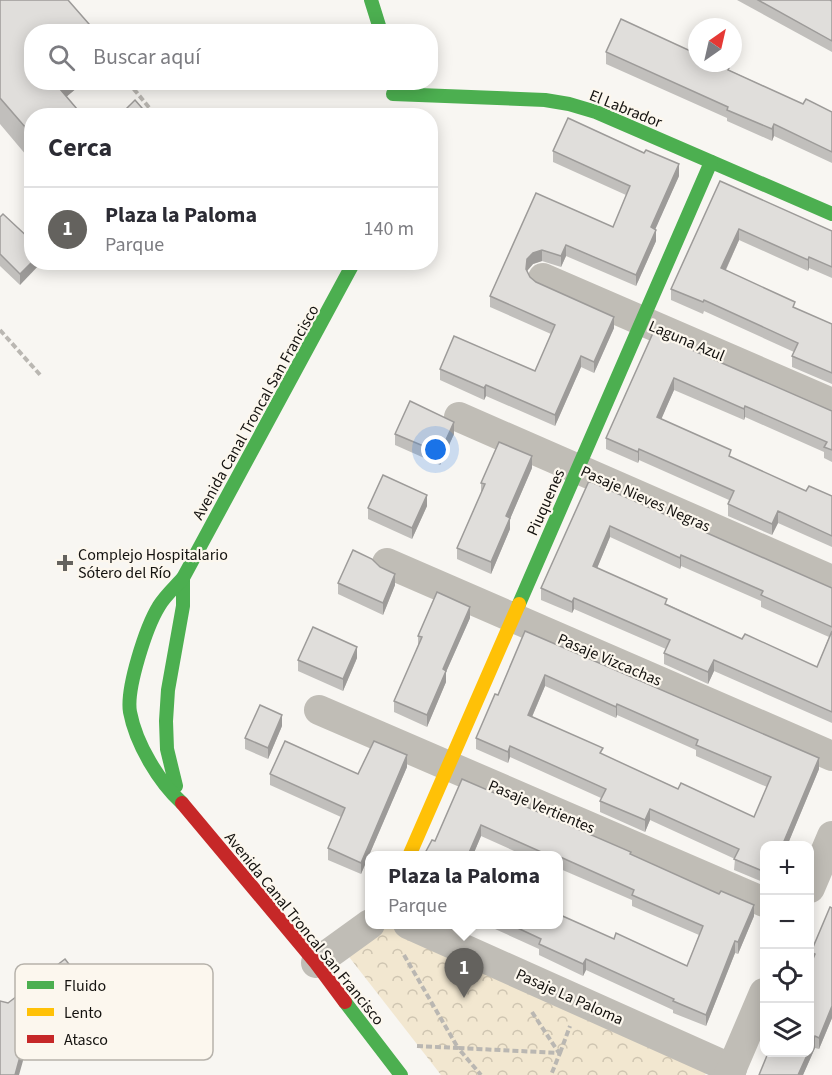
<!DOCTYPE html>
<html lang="es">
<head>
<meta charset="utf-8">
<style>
	body { margin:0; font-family:"Source Sans 3",sans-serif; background:#f7f7f7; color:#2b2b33 }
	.controls { position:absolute; right:18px; bottom:18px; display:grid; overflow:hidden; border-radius:12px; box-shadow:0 3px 15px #0003 }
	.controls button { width:54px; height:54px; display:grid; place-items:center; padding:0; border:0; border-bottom:2px solid #e1e1e2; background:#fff; color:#2b2b33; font:30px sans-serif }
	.compass { position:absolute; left:688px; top:18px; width:54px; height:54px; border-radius:50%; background:#fff; box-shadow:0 3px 15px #0003; rotate:34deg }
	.you { position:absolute; left:436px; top:450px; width:21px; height:21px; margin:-15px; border:4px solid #fff; border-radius:50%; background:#1a73e8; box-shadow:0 0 0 9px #1a73e833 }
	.badge { display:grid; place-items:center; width:39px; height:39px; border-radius:50%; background:#64625e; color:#fff; font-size:20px; font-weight:700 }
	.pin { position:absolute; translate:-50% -50px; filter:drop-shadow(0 2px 3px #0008) }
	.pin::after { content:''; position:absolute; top:32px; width:21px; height:18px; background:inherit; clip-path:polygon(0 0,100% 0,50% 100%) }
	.popup { position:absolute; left:365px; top:851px; width:198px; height:78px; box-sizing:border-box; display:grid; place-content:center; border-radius:12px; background:#fff; filter:drop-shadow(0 2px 4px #0005); font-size:20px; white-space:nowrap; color:#7c7c81 }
	.popup b { font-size:22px; color:#2b2b33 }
	.popup::after { content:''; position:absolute; left:50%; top:100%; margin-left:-12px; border:12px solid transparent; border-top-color:#fff }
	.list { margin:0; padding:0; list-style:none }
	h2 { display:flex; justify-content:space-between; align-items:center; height:78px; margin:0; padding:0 24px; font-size:26px }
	h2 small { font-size:20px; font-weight:400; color:#7c7c81 }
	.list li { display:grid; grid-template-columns:39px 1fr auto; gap:18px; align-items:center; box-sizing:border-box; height:84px; padding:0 24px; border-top:2px solid #e1e1e2 }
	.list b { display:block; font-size:22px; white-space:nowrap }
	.list p { margin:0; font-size:20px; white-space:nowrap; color:#7c7c81 }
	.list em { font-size:20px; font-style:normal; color:#7c7c81 }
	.icon { flex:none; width:33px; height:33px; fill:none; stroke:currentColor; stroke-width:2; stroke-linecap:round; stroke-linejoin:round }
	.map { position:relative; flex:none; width:832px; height:1075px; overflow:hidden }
	.search { position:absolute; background:#fff; box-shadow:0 3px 15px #0003; left:24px; top:24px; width:414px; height:66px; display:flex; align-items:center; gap:15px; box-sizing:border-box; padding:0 21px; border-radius:24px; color:#7c7c81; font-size:22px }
	.panel { position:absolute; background:#fff; box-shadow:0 3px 15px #0003; left:24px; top:108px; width:414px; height:162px; border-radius:24px }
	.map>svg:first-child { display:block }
</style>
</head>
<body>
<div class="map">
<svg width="832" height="1075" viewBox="0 0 832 1075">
	<defs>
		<pattern id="park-crowns" width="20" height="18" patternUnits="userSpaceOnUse" patternTransform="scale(1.5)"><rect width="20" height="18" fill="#f2e7d0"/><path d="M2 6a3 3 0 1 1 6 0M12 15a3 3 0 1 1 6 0" fill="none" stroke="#cfc5b1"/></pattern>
	</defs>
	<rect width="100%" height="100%" fill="#f8f6f2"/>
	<path fill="url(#park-crowns)" d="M 383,925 L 389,925 L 707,1072 L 705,1075 L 441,1075 L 346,953 Z"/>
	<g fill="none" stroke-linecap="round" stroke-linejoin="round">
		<g stroke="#bab7b2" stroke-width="4" stroke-dasharray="6 3" stroke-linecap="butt">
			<path d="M 128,82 L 156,116"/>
			<path d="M 0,330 L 42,377"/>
			<path d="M 404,955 L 458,1048 L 560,1053 L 551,1075"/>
			<path d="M 532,1012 L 559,1053"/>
			<path d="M 417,1046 L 458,1048 L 481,1075"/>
			<path d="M 560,1053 L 570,1026"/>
		</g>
		<g stroke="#c0bdb6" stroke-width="30">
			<path d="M 543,278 L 832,403"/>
			<path d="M 459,417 L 832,580"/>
			<path d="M 387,563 L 832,756"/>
			<path d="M 319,710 L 764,902"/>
			<path d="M 810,888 L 832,836"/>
			<path d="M 408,924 L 732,1069"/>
			<path d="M 316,963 L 370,924"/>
			<path d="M 729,1075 L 764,993"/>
		</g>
		<g stroke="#4caf50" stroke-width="14">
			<path d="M 371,0 L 381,32"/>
			<path d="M 393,94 L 545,100 L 569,104 L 596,112 L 832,214"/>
			<path d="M 519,604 L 711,162"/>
			<path d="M 176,786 L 167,749 L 166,721 L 168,690 L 183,606 L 183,578"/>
			<path d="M 182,803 C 159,782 136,744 130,712 C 126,689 146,627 159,606 C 165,596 175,587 183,578 L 354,262"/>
			<path d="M 345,1002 L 401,1075"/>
		</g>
		<path stroke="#ffc107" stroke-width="14" d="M 409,856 L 519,604"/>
		<path stroke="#c62828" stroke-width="14" d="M 182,803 L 316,963 L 345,1002"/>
	</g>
	<g fill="#c1bfbc" fill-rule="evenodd">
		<path d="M 0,0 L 32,82 L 84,82 L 66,97 L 32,116 L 32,162 L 0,124 Z"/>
		<path d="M 737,0 L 830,0 L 832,1 L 832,52 Z"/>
		<path d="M 606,52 L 729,70 L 803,104 L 832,112 L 832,163 L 774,136 L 772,141 L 727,121 L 727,118 L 606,64 Z"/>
		<path d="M 553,151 L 679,176 L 655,229 L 656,241 L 636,286 L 566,256 L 561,267 L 542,261 L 533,264 L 527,271 L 530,277 L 536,282 L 614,328 L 594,373 L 581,367 L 555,426 L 486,396 L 484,400 L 440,380 L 440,369 L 535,371 L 551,334 L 490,307 L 490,296 L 536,193 L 613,227 L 626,195 L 553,162 Z"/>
		<path d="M 720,181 L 832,231 L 832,278 L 809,268 L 808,271 L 739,240 L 726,270 L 795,308 L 832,324 L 832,384 L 792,367 L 792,356 L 794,352 L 704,311 L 703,314 L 671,300 L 671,289 Z"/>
		<path d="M 0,217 L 32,241 L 20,285 L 0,266 Z"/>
		<path d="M 653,333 L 832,411 L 832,462 L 824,458 L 824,452 L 745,417 L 744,420 L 674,390 L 661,419 L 731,457 L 806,491 L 832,496 L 832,547 L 778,523 L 772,535 L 728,516 L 728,504 L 729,500 L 639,460 L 638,463 L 606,449 L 606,438 Z"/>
		<path d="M 395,434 L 454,434 L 440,465 L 395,445 Z"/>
		<path d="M 532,468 L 510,519 L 510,529 L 491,574 L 457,559 L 457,548 L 481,493 L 481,483 Z"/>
		<path d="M 589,481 L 832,588 L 832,723 L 714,671 L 708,684 L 664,664 L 664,653 L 666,649 L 574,609 L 572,613 L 541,600 L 541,588 ZM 610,537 L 680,569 L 681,566 L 761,601 L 761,607 L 829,637 L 817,667 L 742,639 L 667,604 L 597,568 Z"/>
		<path d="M 427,506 L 412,539 L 368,519 L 368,508 Z"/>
		<path d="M 380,567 L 395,585 L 383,615 L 338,594 L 338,583 Z"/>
		<path d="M 470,618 L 446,672 L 446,682 L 427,727 L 394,712 L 394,701 L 418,647 L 418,636 Z"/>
		<path d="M 525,631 L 819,769 L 787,846 L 765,846 L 765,883 L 734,870 L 735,859 L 650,820 L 645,832 L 600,812 L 600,801 L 601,798 L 510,757 L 508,763 L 476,749 L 476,738 L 498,695 ZM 545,686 L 616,718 L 617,715 L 696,750 L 696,756 L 767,787 L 754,817 L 678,789 L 603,755 L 532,717 Z"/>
		<path d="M 357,658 L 343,691 L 298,671 L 298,660 Z"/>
		<path d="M 282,726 L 268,759 L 245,749 L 245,738 Z"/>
		<path d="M 407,767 L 361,874 L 328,860 L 328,848 L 341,817 L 270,785 L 270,774 L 358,774 Z"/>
		<path d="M 462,779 L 631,855 L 754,916 L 738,954 L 735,953 L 706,1026 L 673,1013 L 673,1010 L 586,970 L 583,976 L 539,955 L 539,949 L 484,924 L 558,924 L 614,939 L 687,966 L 699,935 L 632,906 L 632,900 L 558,868 L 558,855 L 523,855 L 481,836 L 473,855 L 424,855 L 435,841 Z"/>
		<path d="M 832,908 L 832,1018 L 819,1049 L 815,1048 L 803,1075 L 759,1075 L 810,1053 L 811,952 Z"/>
	</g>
	<g fill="#9d9b99">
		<path d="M 53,82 L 84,82 L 53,108 Z"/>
		<path d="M 774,124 L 774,136 L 772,141 L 772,129 Z"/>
		<path d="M 679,164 L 679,176 L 651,239 L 651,227 Z"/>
		<path d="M 739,229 L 739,240 L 721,280 L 721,268 Z"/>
		<path d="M 656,230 L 656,241 L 636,286 L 636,275 Z"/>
		<path d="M 566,245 L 566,256 L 561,267 L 561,256 Z"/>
		<path d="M 542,250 L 542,261 L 533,264 L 527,271 L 526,281 L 526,269 L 527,259 L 533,253 Z"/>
		<path d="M 809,257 L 809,268 L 808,271 L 808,260 Z"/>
		<path d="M 32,262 L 42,262 L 20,285 L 20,274 Z"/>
		<path d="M 614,317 L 614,328 L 594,373 L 594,362 Z"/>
		<path d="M 581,356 L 581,367 L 555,426 L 555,415 Z"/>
		<path d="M 674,378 L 674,390 L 657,429 L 657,417 Z"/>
		<path d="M 486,385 L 486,396 L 484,400 L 484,388 Z"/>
		<path d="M 745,406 L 745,417 L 744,420 L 744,409 Z"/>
		<path d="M 454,422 L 454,434 L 440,465 L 440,453 Z"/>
		<path d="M 639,449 L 639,460 L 638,463 L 638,452 Z"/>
		<path d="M 532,456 L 532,468 L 510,519 L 510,529 L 491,574 L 491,562 L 506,516 Z"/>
		<path d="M 427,495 L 427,506 L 412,539 L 412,528 Z"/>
		<path d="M 778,511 L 778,523 L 772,535 L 772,524 Z"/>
		<path d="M 610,526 L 610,537 L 593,578 L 593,566 Z"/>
		<path d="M 681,555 L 681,566 L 680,569 L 680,558 Z"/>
		<path d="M 395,574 L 395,585 L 383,615 L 383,603 Z"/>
		<path d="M 574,598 L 574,609 L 572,613 L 572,602 Z"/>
		<path d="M 470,607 L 470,618 L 446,672 L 446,682 L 427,727 L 427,715 L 443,669 Z"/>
		<path d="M 357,647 L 357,658 L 343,691 L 343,679 Z"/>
		<path d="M 714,660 L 714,671 L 708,684 L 708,672 Z"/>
		<path d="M 545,675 L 545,686 L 528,726 L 528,715 Z"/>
		<path d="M 617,704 L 617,715 L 616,718 L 616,707 Z"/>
		<path d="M 282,715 L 282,726 L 268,759 L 268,748 Z"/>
		<path d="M 510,746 L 510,757 L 508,763 L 508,752 Z"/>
		<path d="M 407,755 L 407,767 L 361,874 L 361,863 Z"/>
		<path d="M 819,758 L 819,769 L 787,846 L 782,846 Z"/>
		<path d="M 650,809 L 650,820 L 645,832 L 645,820 Z"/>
		<path d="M 481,825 L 481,836 L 473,855 L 468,855 Z"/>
		<path d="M 754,905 L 754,916 L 738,954 L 738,942 Z"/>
		<path d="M 735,941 L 735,953 L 706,1026 L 706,1015 Z"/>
		<path d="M 586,959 L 586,970 L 583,976 L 583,964 Z"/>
		<path d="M 81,980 L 81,997 L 30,1036 L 19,1075 L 15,1075 L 30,1020 Z"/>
		<path d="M 832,1006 L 832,1018 L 819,1049 L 819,1038 Z"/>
		<path d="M 815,1036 L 815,1048 L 803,1075 L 798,1075 L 808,1053 L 810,1053 L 810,1049 Z"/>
	</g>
	<g fill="#e0dedb" stroke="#9d9b99" stroke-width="1.5" fill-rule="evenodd">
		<path d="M 0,0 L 68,0 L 96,32 L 32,32 L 32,82 L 54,82 L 83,116 L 32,116 L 32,135 L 0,98 Z"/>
		<path d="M 758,0 L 830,0 L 832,1 L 832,41 Z"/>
		<path d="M 621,19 L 697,54 L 697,63 L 718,63 L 729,68 L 728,70 L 803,104 L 806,99 L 832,112 L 832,152 L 774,124 L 772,129 L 727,110 L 728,107 L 606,52 Z"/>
		<path d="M 135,100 L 149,116 L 119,116 Z"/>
		<path d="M 568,118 L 644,153 L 646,150 L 679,164 L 651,227 L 656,230 L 636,275 L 566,245 L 561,256 L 542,250 L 533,253 L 527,259 L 526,269 L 530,277 L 536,282 L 614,317 L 594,362 L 581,356 L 555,415 L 486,385 L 484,388 L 440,369 L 454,336 L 535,371 L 555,325 L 490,296 L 536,193 L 613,227 L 630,186 L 553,151 Z"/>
		<path d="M 720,181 L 832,231 L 832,267 L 809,257 L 808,260 L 739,229 L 721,268 L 795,302 L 793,307 L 832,324 L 832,373 L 792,356 L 798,343 L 704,300 L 703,302 L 671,289 Z"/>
		<path d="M 3,214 L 32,241 L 32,262 L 20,274 L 0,254 L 0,217 Z"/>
		<path d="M 653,333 L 832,411 L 832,450 L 824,447 L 827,442 L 745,406 L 744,409 L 674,378 L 657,417 L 731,450 L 729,456 L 806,491 L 809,486 L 832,496 L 832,536 L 778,511 L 772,524 L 728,504 L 734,491 L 639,449 L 638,452 L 606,438 Z"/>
		<path d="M 410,401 L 454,422 L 440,453 L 395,434 Z"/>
		<path d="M 499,442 L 532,456 L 506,516 L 510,518 L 491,562 L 457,548 L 485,484 L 481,483 Z"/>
		<path d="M 383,475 L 427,495 L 412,528 L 368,508 Z"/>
		<path d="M 589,481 L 832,588 L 832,627 L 761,595 L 763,591 L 681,555 L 680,558 L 610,526 L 593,566 L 667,599 L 665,604 L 742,639 L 745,634 L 817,667 L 832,631 L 832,712 L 714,660 L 708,672 L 664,653 L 670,640 L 574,598 L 572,602 L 541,588 Z"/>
		<path d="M 353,550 L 372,559 L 380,567 L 395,574 L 383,603 L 338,583 Z"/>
		<path d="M 437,592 L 470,607 L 443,669 L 446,671 L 427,715 L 394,701 L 422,637 L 418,636 Z"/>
		<path d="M 313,627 L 357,647 L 343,679 L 298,660 Z"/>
		<path d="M 525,631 L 819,758 L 782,846 L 765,846 L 765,872 L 734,859 L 739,849 L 650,809 L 645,820 L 600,801 L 606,789 L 510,746 L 508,752 L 476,738 L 495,694 L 498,695 ZM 545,675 L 616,707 L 617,704 L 698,740 L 696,745 L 771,777 L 754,817 L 681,783 L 678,789 L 600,753 L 603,748 L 528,715 Z"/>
		<path d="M 260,705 L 282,715 L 268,748 L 245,738 Z"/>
		<path d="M 285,741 L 358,774 L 374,741 L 407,755 L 361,863 L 328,848 L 345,808 L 270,774 Z"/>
		<path d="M 462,779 L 631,852 L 630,854 L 719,894 L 721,891 L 754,905 L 738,942 L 735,941 L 706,1015 L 673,1001 L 674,999 L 586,959 L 583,964 L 539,944 L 541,939 L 509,924 L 558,924 L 558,914 L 614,939 L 616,933 L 687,966 L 703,926 L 632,895 L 634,890 L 558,856 L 558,855 L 553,854 L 552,855 L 548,855 L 481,825 L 468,855 L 424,855 L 432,840 L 435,841 Z"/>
		<path d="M 830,907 L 832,908 L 832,1006 L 819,1038 L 815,1036 L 810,1049 L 810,966 L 815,954 L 811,952 Z"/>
		<path d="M 65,959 L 81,980 L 30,1020 L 15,1075 L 0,1075 L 0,1001 L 8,1003 Z"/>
		<path d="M 768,1053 L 808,1053 L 798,1075 L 759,1075 Z"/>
	</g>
	<path fill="#64625e" stroke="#fcf7ee" stroke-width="2" d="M62 554h6v6h6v6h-6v6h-6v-6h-6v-6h6z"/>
	<g text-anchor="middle" stroke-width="4.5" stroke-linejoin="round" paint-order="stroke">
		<g font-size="16" fill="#14120f" stroke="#fcf7ee">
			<text transform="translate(626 108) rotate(22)" y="6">El Labrador</text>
			<text transform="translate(687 340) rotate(23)" y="6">Laguna Azul</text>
			<text transform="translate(255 412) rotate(-61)" y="6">Avenida Canal Troncal San Francisco</text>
			<text transform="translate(646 498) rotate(24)" y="6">Pasaje Nieves Negras</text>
			<text transform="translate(545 502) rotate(-66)" y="6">Piuquenes</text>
			<text transform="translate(610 659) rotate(23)" y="6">Pasaje Vizcachas</text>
			<text transform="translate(542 806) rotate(23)" y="6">Pasaje Vertientes</text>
			<text transform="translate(305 928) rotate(51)" y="6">Avenida Canal Troncal San Francisco</text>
			<text transform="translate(570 996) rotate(24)" y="6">Pasaje La Paloma</text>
		</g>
		<g font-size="16" fill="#14120f" stroke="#fcf7ee" text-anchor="start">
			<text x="78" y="560">Complejo Hospitalario<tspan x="78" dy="18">Sótero del Río</tspan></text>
		</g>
	</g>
	<rect x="15" y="964" width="198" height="96" rx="9" fill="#fcf7ee" stroke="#b6b2ab" stroke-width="1.5"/>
	<rect x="27" y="981" width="27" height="8" fill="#4caf50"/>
	<rect x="27" y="1008" width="27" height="8" fill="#ffc107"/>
	<rect x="27" y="1035" width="27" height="8" fill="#c62828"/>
	<g font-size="16" fill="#14120f">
		<text x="64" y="991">Fluido</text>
		<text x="64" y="1018">Lento</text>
		<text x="64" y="1045">Atasco</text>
	</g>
</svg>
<div class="controls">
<button>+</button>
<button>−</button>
<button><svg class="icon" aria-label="locate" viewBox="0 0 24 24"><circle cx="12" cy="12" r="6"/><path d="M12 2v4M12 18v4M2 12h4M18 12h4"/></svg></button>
<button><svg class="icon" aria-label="layers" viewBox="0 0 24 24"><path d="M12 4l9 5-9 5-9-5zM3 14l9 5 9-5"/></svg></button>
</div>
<svg class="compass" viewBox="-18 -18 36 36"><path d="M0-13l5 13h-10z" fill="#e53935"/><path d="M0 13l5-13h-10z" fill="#7c7c81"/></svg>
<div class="you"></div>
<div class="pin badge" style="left:464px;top:998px">1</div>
<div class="popup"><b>Plaza la Paloma</b>Parque</div>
<div class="search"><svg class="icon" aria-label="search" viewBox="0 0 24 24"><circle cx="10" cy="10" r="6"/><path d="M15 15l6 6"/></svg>Buscar aquí</div>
<section class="panel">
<h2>Cerca<small></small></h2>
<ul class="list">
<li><span class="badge">1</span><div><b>Plaza la Paloma</b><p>Parque</p></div><em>140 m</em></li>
</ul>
</section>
</div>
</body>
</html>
